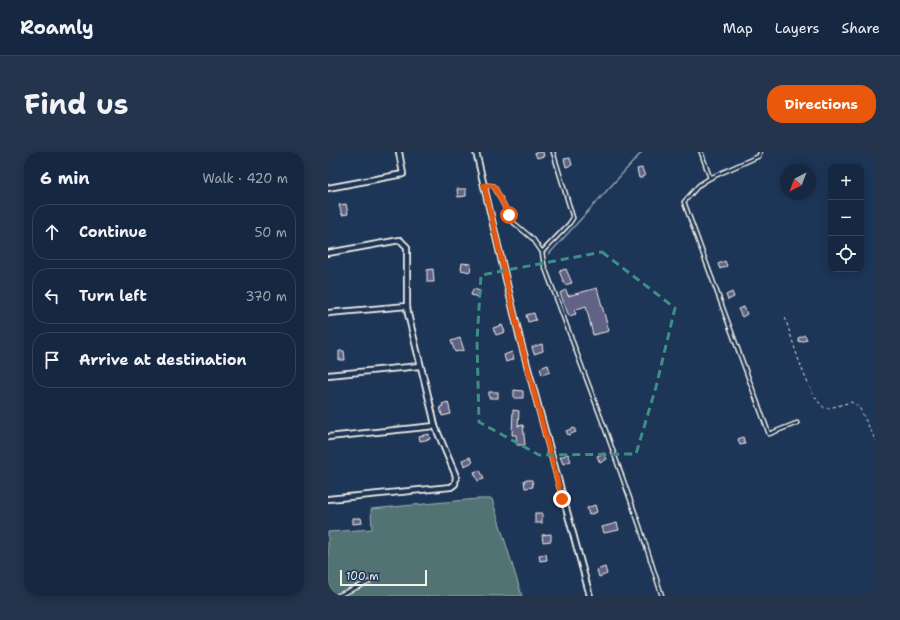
<!DOCTYPE html>
<html lang="en">
<head>
<meta charset="utf-8">
<style>
	body { margin:0; font-family:"Shantell Sans",sans-serif; background:#23344c; color:#f1f3f6 }
	.controls { position:absolute; right:12px; top:12px; display:grid; overflow:hidden; border-radius:8px; box-shadow:0 2px 10px #0003 }
	.controls button { width:36px; height:36px; display:grid; place-items:center; padding:0; border:0; border-bottom:1px solid #35445a; background:#162841; color:#f1f3f6; font:20px sans-serif }
	.compass { position:absolute; left:452px; top:12px; width:36px; height:36px; border-radius:50%; background:#162841; box-shadow:0 2px 10px #0003; rotate:222deg }
	.scale { position:absolute; left:12px; bottom:10px; width:87px; box-sizing:border-box; padding-left:4px; border:2px solid #f4f1e8; border-top:0; font-size:11px; line-height:14px; white-space:nowrap; color:#f4f1e8; -webkit-text-stroke:3px #1d3557; paint-order:stroke }
	.stop { position:absolute; width:12px; height:12px; margin:-9px; border:3px solid #ea580c; border-radius:50%; background:#fff }
	.stop.end { background:#ea580c; border-color:#fff; box-shadow:0 1px 4px #0008 }
	.list { margin:0; padding:0; list-style:none }
	h2 { display:flex; justify-content:space-between; align-items:center; height:52px; margin:0; padding:0 16px; font-size:17px }
	h2 small { font-size:13px; font-weight:400; color:#9ea6b1 }
	.list li { display:grid; grid-template-columns:26px 1fr auto; gap:12px; align-items:center; box-sizing:border-box; height:56px; margin:0 8px 8px; padding:0 8px; border:1px solid #35445a; border-radius:16px }
	.list b { display:block; font-size:15px; white-space:nowrap }
	.list em { font-size:13px; font-style:normal; color:#9ea6b1 }
	.icon { flex:none; width:22px; height:22px; fill:none; stroke:currentColor; stroke-width:2; stroke-linecap:round; stroke-linejoin:round }
	.map { position:relative; flex:none; width:548px; height:444px; overflow:hidden; border-radius:16px }
	header { display:flex; align-items:center; gap:24px; box-sizing:border-box; height:56px; padding:0 20px; background:#162841; border-bottom:1px solid #35445a }
	header strong { font-size:19px }
	nav { display:flex; gap:22px; margin-inline-start:auto; font-size:14px }
	.intro { display:flex; align-items:center; justify-content:space-between; box-sizing:border-box; height:96px; padding:0 24px }
	h1 { margin:0; font-size:28px }
	.button { padding:10px 18px; border-radius:16px; background:#ea580c; color:#fff; font-size:14px; font-weight:700 }
	main { display:flex; gap:24px; padding:0 24px }
	aside { flex:1; background:#162841; border-radius:16px; box-shadow:0 2px 10px #0003 }
	.map>svg:first-child { display:block }
</style>
</head>
<body>
<header>
<strong>Roamly</strong>
<nav><a>Map</a><a>Layers</a><a>Share</a></nav>
</header>
<div class="intro"><h1>Find us</h1><a class="button">Directions</a></div>
<main>
<aside>
<h2>6 min<small>Walk · 420 m</small></h2>
<ul class="list">
<li><svg class="icon" aria-label="ahead" viewBox="0 0 24 24"><path d="M12 20V5M6 11l6-6 6 6"/></svg><div><b>Continue</b></div><em>50 m</em></li>
<li><svg class="icon" aria-label="left" viewBox="0 0 24 24"><path d="M17 20v-9H6M10 6l-5 5 5 5"/></svg><div><b>Turn left</b></div><em>370 m</em></li>
<li><svg class="icon" aria-label="arrive" viewBox="0 0 24 24"><path d="M6 21V4h12l-3 4 3 4H6"/></svg><div><b>Arrive at destination</b></div></li>
</ul>
</aside>
<div class="map">
<svg width="548" height="444" viewBox="0 0 548 444">
	<rect width="100%" height="100%" fill="#1d3557"/>
	<filter id="ink" filterUnits="userSpaceOnUse"><feTurbulence type="fractalNoise" baseFrequency=".025" numOctaves="2"/><feDisplacementMap in="SourceGraphic" scale="8" xChannelSelector="R" yChannelSelector="G"/><feConvolveMatrix kernelMatrix="1 2 1 2 8 2 1 2 1" color-interpolation-filters="sRGB"/></filter>
	<g filter="url(#ink)">
		<path fill="#517373" stroke="#a2b2ae" d="M 149,347 L 164,347 L 194,444 L 0,444 L 0,380 L 44,377 L 43,357 Z"/>
		<g fill="none" stroke-linecap="round" stroke-linejoin="round">
			<path stroke="#8da1b3" stroke-width="1.5" d="M 221,102 L 314,0"/>
		</g>
		<g fill="#606286" stroke="#f4f1e8">
			<path d="M 211,0 L 215,0 L 216,4 L 209,6 L 207,1 Z"/>
			<path d="M 242,6 L 244,13 L 238,15 L 236,7 Z"/>
			<path d="M 314,16 L 317,24 L 311,26 L 309,17 Z"/>
			<path d="M 129,37 L 138,37 L 138,44 L 130,45 Z"/>
			<path d="M 18,52 L 20,62 L 14,63 L 11,53 Z"/>
			<path d="M 397,109 L 399,114 L 392,117 L 390,112 Z"/>
			<path d="M 134,111 L 143,112 L 142,120 L 133,118 Z"/>
			<path d="M 105,117 L 106,130 L 99,130 L 99,118 Z"/>
			<path d="M 238,117 L 244,131 L 237,133 L 231,119 Z"/>
			<path d="M 269,136 L 281,179 L 265,183 L 258,154 L 246,158 L 248,162 L 241,164 L 232,141 L 238,138 L 240,144 Z"/>
			<path d="M 145,137 L 152,139 L 150,145 L 143,143 Z"/>
			<path d="M 404,140 L 406,145 L 400,148 L 398,143 Z"/>
			<path d="M 416,155 L 419,162 L 414,165 L 410,157 Z"/>
			<path d="M 206,161 L 208,168 L 200,170 L 198,163 Z"/>
			<path d="M 174,173 L 177,180 L 168,183 L 165,176 Z"/>
			<path d="M 477,183 L 479,188 L 471,190 L 470,186 Z"/>
			<path d="M 132,186 L 136,198 L 127,200 L 123,189 Z"/>
			<path d="M 214,192 L 215,199 L 206,202 L 204,195 Z"/>
			<path d="M 11,199 L 16,199 L 17,208 L 11,208 Z"/>
			<path d="M 184,200 L 186,207 L 178,210 L 176,203 Z"/>
			<path d="M 220,213 L 222,220 L 214,223 L 212,216 Z"/>
			<path d="M 186,238 L 195,239 L 195,246 L 186,246 Z"/>
			<rect x="161" y="240" width="9" height="6"/>
			<path d="M 120,250 L 123,262 L 114,264 L 112,255 L 115,254 L 114,252 Z"/>
			<path d="M 185,258 L 191,259 L 190,274 L 195,273 L 197,293 L 189,293 L 188,283 L 184,283 Z"/>
			<path d="M 246,276 L 248,280 L 240,283 L 238,279 Z"/>
			<path d="M 101,282 L 102,287 L 92,289 L 91,284 Z"/>
			<path d="M 415,285 L 417,292 L 412,293 L 410,287 Z"/>
			<path d="M 276,301 L 279,307 L 272,311 L 269,304 Z"/>
			<path d="M 240,302 L 243,309 L 235,312 L 232,305 Z"/>
			<path d="M 142,305 L 145,310 L 136,314 L 134,308 Z"/>
			<path d="M 152,318 L 156,327 L 150,329 L 146,320 Z"/>
			<path d="M 196,328 L 204,328 L 205,335 L 197,336 Z"/>
			<path d="M 267,353 L 269,360 L 261,363 L 259,356 Z"/>
			<rect x="207" y="361" width="7" height="10"/>
			<path d="M 25,366 L 33,366 L 34,371 L 25,372 Z"/>
			<path d="M 289,371 L 291,378 L 276,381 L 274,375 Z"/>
			<path d="M 223,382 L 223,389 L 215,390 L 214,383 Z"/>
			<path d="M 218,402 L 219,408 L 212,409 L 211,403 Z"/>
			<path d="M 277,415 L 279,422 L 271,425 L 269,418 Z"/>
		</g>
		<g fill="none" stroke-linecap="round" stroke-linejoin="round">
			<g stroke="#f4f1e8" stroke-width="5.5">
				<g id="lane">
					<path d="M 373,0 L 382,26"/>
					<path d="M 432,0 L 431,4 L 382,26 L 371,33 L 356,50 L 441,282 L 469,271"/>
					<path d="M 156,33 L 166,34 L 181,63 L 186,71 L 205,87 L 214,100 L 216,113 L 279,282 L 312,375 L 334,444"/>
					<path d="M 214,100 L 241,72 L 245,66 L 225,0"/>
					<path d="M 9,444 L 41,430"/>
				</g>
			</g>
			<g stroke="#f4f1e8" stroke-width="8">
				<g id="street">
					<path d="M 148,0 L 192,187 L 262,444"/>
					<path d="M 0,36 L 75,22 L 71,0"/>
					<path d="M 0,101 L 72,88 L 79,95 L 79,154 L 0,161"/>
					<path d="M 0,223 L 92,214"/>
					<path d="M 0,285 L 107,274"/>
					<path d="M 0,347 L 123,335 L 127,332 L 128,324 L 107,274 L 105,264 L 80,162 L 79,154"/>
				</g>
			</g>
			<path stroke="#f4f1e8" stroke-width="1" stroke-dasharray="3 3" stroke-linecap="butt" d="M 457,166 C 465,188 479,245 498,257 L 523,250 L 531,255 L 548,289"/>
			<use href="#lane" stroke="#1d3557" stroke-width="2.5"/>
			<use href="#street" stroke="#1d3557" stroke-width="4.5"/>
		</g>
	</g>
	<g fill="none" stroke-linecap="round" stroke-linejoin="round" filter="url(#ink)">
		<path stroke="#ea580c" stroke-width="5" d="M 181,63 L 166,34 L 156,33 L 192,187 L 234,347"/>
	</g>
	<path fill="none" stroke="#3d8f86" stroke-width="3" stroke-dasharray="8 5" stroke-linejoin="round" d="M 274,100 L 347,156 L 328,235 L 308,302 L 211,303 L 151,270 L 149,189 L 153,123 Z"/>
</svg>
<div class="controls">
<button>+</button>
<button>−</button>
<button><svg class="icon" aria-label="locate" viewBox="0 0 24 24"><circle cx="12" cy="12" r="6"/><path d="M12 2v4M12 18v4M2 12h4M18 12h4"/></svg></button>
</div>
<svg class="compass" viewBox="-18 -18 36 36"><path d="M0-13l5 13h-10z" fill="#e53935"/><path d="M0 13l5-13h-10z" fill="#9ea6b1"/></svg>
<div class="scale">100 m</div>
<div class="stop" style="left:181px;top:63px"></div>
<div class="stop end" style="left:234px;top:347px"></div>
</div>
</main>
</body>
</html>
